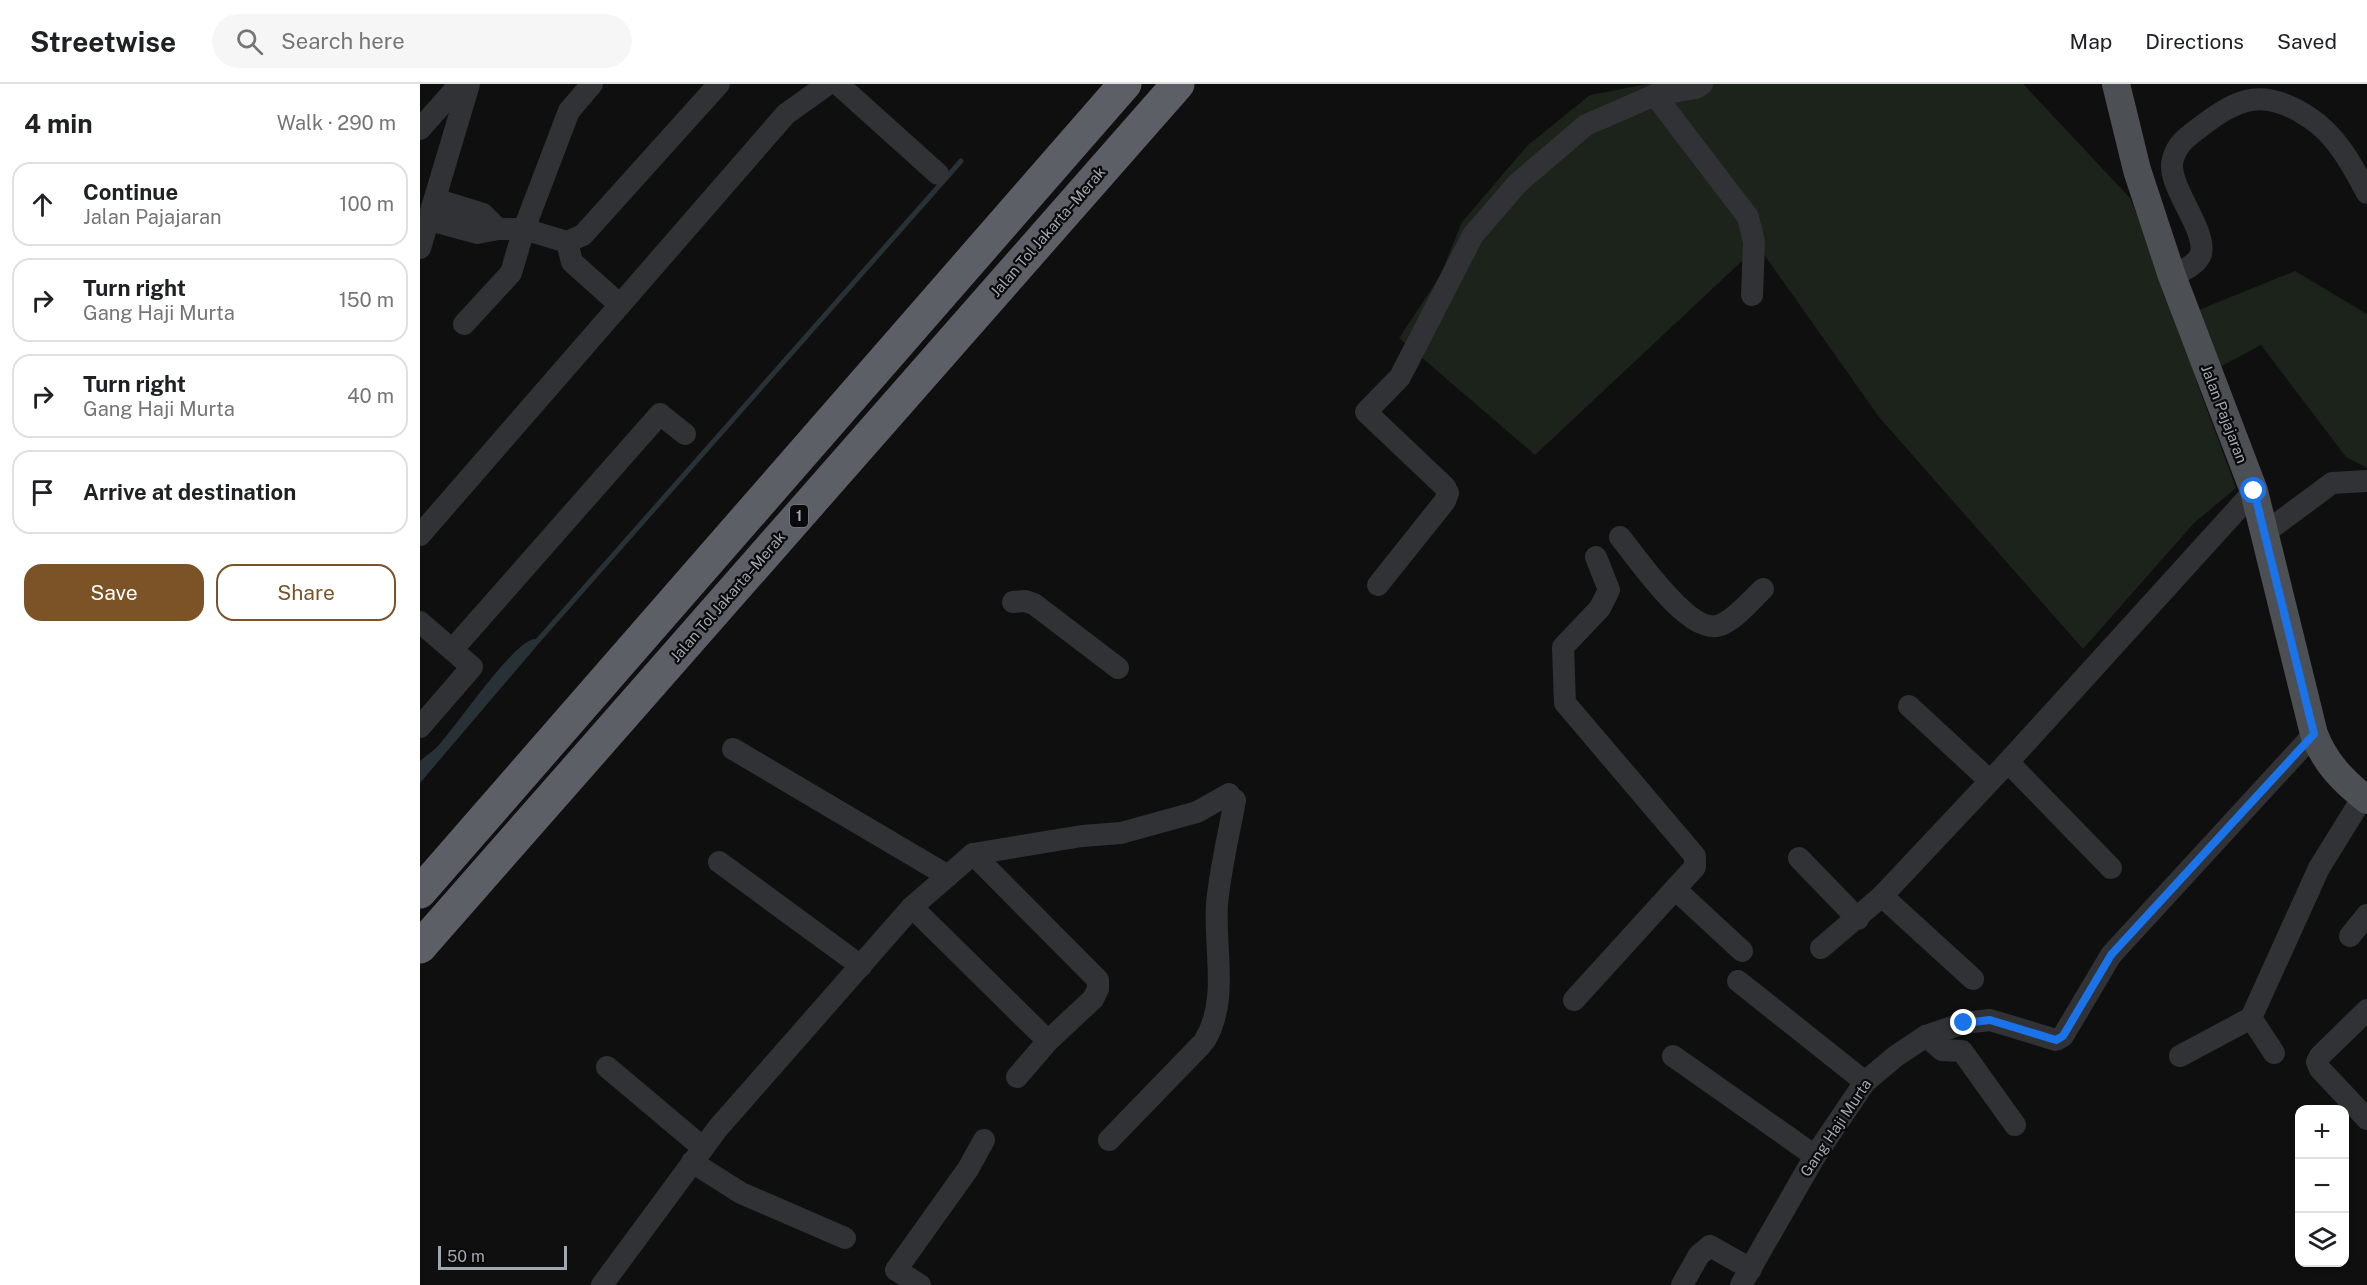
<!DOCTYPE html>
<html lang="en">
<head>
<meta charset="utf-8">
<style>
	body { margin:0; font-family:"Public Sans",sans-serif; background:#f6f6f6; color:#202124 }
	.controls { position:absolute; right:18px; bottom:18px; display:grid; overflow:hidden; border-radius:12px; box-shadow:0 2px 4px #0004 }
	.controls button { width:54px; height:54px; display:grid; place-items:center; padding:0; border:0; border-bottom:2px solid #e0e0e0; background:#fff; color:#202124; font:30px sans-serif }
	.scale { position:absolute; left:18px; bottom:15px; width:129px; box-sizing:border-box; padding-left:6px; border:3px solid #a0a8b1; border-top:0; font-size:16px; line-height:21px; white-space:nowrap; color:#a0a8b1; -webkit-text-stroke:4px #0a0a0b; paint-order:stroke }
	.stop { position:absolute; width:18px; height:18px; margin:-14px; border:4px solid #1a73e8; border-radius:50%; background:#fff }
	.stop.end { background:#1a73e8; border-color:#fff; box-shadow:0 2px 6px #0008 }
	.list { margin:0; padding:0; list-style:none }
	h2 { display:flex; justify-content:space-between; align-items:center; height:78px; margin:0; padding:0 24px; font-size:26px }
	h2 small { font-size:20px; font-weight:400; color:#757577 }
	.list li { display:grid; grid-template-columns:39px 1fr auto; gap:18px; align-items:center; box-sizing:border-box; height:84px; margin:0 12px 12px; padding:0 12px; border:2px solid #e0e0e0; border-radius:18px }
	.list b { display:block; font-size:22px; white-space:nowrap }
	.list p { margin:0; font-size:20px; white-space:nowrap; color:#757577 }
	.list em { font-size:20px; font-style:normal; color:#757577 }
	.actions { display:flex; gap:12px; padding:18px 24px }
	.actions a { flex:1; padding:14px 0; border:2px solid #7c5227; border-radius:18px; text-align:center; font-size:21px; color:#7c5227 }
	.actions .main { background:#7c5227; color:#fff }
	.icon { flex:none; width:33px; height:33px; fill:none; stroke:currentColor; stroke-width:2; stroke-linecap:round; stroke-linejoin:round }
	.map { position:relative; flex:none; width:1947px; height:1201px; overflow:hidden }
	header { display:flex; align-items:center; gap:36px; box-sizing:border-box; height:84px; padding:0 30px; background:#fff; border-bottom:2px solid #e0e0e0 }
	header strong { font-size:28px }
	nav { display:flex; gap:33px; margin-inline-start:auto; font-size:21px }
	.search { width:420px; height:54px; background:#f6f6f6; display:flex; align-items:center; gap:15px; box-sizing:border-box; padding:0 21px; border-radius:33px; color:#757577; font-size:22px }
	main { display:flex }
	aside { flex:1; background:#fff }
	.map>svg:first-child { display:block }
</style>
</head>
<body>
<header>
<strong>Streetwise</strong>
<div class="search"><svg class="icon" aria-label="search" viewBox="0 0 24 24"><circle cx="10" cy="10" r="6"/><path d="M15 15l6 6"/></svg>Search here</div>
<nav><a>Map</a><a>Directions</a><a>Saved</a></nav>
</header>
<main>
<aside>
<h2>4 min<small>Walk · 290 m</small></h2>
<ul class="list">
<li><svg class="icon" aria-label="ahead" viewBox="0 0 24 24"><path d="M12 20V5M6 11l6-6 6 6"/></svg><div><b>Continue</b><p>Jalan Pajajaran</p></div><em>100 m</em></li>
<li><svg class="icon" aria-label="right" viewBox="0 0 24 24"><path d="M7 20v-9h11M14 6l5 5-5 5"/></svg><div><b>Turn right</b><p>Gang Haji Murta</p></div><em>150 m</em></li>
<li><svg class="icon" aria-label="right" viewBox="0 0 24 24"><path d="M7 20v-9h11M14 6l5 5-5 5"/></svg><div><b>Turn right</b><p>Gang Haji Murta</p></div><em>40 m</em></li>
<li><svg class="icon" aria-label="arrive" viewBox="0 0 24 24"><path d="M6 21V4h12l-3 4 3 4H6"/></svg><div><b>Arrive at destination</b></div></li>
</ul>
<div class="actions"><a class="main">Save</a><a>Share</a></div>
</aside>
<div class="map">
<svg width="1947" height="1201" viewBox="0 0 1947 1201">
	<rect width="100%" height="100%" fill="#0f0f10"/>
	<path fill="#1b231b" d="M 1228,0 L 1603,0 L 1710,114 L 1759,234 L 1875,187 L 1947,230 L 1947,384 L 1926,373 L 1841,261 L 1776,296 L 1816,404 L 1774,439 L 1663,565 L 1459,333 L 1338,162 L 1115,371 L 979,254 L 1020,192 L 1042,138 L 1108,61 L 1170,11 Z"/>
	<path fill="#283135" d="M 115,555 L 118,559 L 115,564 L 0,699 L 0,677 C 6,672 13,667 18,662 C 36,643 94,556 115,555 Z"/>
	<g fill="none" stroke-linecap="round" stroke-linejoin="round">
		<path stroke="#283135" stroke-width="5" d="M 114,561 L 541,77"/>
		<g stroke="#303235" stroke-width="22">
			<path d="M 418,0 L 518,90"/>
			<path d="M 1235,11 L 1328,133 L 1334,158 L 1332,211"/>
			<path d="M 0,45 L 40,0"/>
			<path d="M 15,115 L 63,130 L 78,145"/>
			<path d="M 9,136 L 57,149 L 78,145 L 104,145 L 147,158 L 163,151 L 299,0"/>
			<path d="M 147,158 L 152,178 L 200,221"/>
			<path d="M 0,164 L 49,0"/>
			<path d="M 1752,192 C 1762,187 1777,181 1781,170 C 1787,144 1745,100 1753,75 C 1757,60 1767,53 1779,44 C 1819,13 1844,3 1890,34 C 1917,52 1932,81 1947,109"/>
			<path d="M 44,240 L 91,189 L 104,145 L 149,27 L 172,0"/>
			<path d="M 1846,448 L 1912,399 L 1947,397"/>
			<path d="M 0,451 L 366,30 L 408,0"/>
			<path d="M 1200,453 C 1218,475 1270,553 1300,541 C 1315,536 1331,516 1343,505"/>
			<path d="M 958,501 L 1025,417 L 1028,409 L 1025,403 L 946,328 L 980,293 L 1053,151 L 1098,99 L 1166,41 L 1235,11 L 1276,4 L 1282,0"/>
			<path d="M 593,518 L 605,517 L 614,520 L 698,584"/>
			<path d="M 0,538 L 52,583 L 0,643"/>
			<path d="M 33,565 L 240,330 L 265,350"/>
			<path d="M 1489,622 L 1570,697"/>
			<path d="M 313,665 L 528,792"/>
			<path d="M 553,770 L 678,896 L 678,905 L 673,915 L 628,957 L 597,993"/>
			<path d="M 1379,774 L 1438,835"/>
			<path d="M 299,778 L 441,882"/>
			<path d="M 1691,784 L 1588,678 L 1834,407"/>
			<path d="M 1255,805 L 1322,867"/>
			<path d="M 1462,812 L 1553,895"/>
			<path d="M 492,823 L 628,957"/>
			<path d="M 1930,852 L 1947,831"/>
			<path d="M 1401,864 L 1462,812 L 1588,678"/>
			<path d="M 1318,897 L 1445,998"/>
			<path d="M 1154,916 L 1275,783 L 1275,772 L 1145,619 L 1143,563 L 1180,524 L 1189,506 L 1176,473"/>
			<path d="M 1947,926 L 1900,972 L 1897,978 L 1900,985 L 1947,1035"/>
			<path d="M 1506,952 L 1522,966 L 1542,967 L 1595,1041"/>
			<path d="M 785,956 C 809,916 794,865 797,820 C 800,786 809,750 815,716"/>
			<path d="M 1854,969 L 1831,934 L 1899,784 L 1943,713"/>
			<path d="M 1253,972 L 1395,1072"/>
			<path d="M 1760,972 L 1831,934"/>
			<path d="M 187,983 L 282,1063"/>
			<path d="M 689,1056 L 781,961"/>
			<path d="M 272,1078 L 321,1109 L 425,1154"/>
			<path d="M 182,1201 L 298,1044 L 492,823 L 553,770 L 662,752 L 701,749 L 777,728 L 809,710"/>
			<path d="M 500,1201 L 476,1186 L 548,1085 L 564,1056"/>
			<path d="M 1262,1201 L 1279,1171 L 1290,1162 L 1331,1185"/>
			<path d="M 1321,1201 L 1395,1072 L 1445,998 L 1476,972 L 1506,952 L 1544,939 L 1570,936 L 1636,956 L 1643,952 L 1691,871 L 1894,650"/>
		</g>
		<path stroke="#4c4f54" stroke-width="28" d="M 1696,0 L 1717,86 L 1752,192 L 1834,407 L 1894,650 C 1905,679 1923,697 1947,716"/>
		<g stroke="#5c6066" stroke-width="33">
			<path d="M 0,808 L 705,0"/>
			<path d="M 0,863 L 758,0"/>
		</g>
	</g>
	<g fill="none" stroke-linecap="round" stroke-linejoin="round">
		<path stroke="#1a73e8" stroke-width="8" d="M 1544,939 L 1570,936 L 1636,956 L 1643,952 L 1691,871 L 1894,650 L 1834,407"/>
	</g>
	<g text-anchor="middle" stroke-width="4.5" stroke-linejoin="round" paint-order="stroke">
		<rect fill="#0a0a0b" stroke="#73797f" stroke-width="1.5" x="370" y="421" width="18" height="22" rx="4.5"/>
		<g font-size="14" font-weight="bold" fill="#a0a8b1">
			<text x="379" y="437">1</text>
		</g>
		<g font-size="15" fill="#a0a8b1" stroke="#0a0a0b">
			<text transform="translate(628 148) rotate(-49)" y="5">Jalan Tol Jakarta–Merak</text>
			<text transform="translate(1804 330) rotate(69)" y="5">Jalan Pajajaran</text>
			<text transform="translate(308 513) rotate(-49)" y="5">Jalan Tol Jakarta–Merak</text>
			<text transform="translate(1416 1044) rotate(-56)" y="5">Gang Haji Murta</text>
		</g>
	</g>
</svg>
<div class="controls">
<button>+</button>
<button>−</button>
<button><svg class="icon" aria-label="layers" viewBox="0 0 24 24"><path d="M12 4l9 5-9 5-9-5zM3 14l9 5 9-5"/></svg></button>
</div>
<div class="scale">50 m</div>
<div class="stop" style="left:1834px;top:407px"></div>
<div class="stop end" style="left:1544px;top:939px"></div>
</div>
</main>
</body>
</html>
